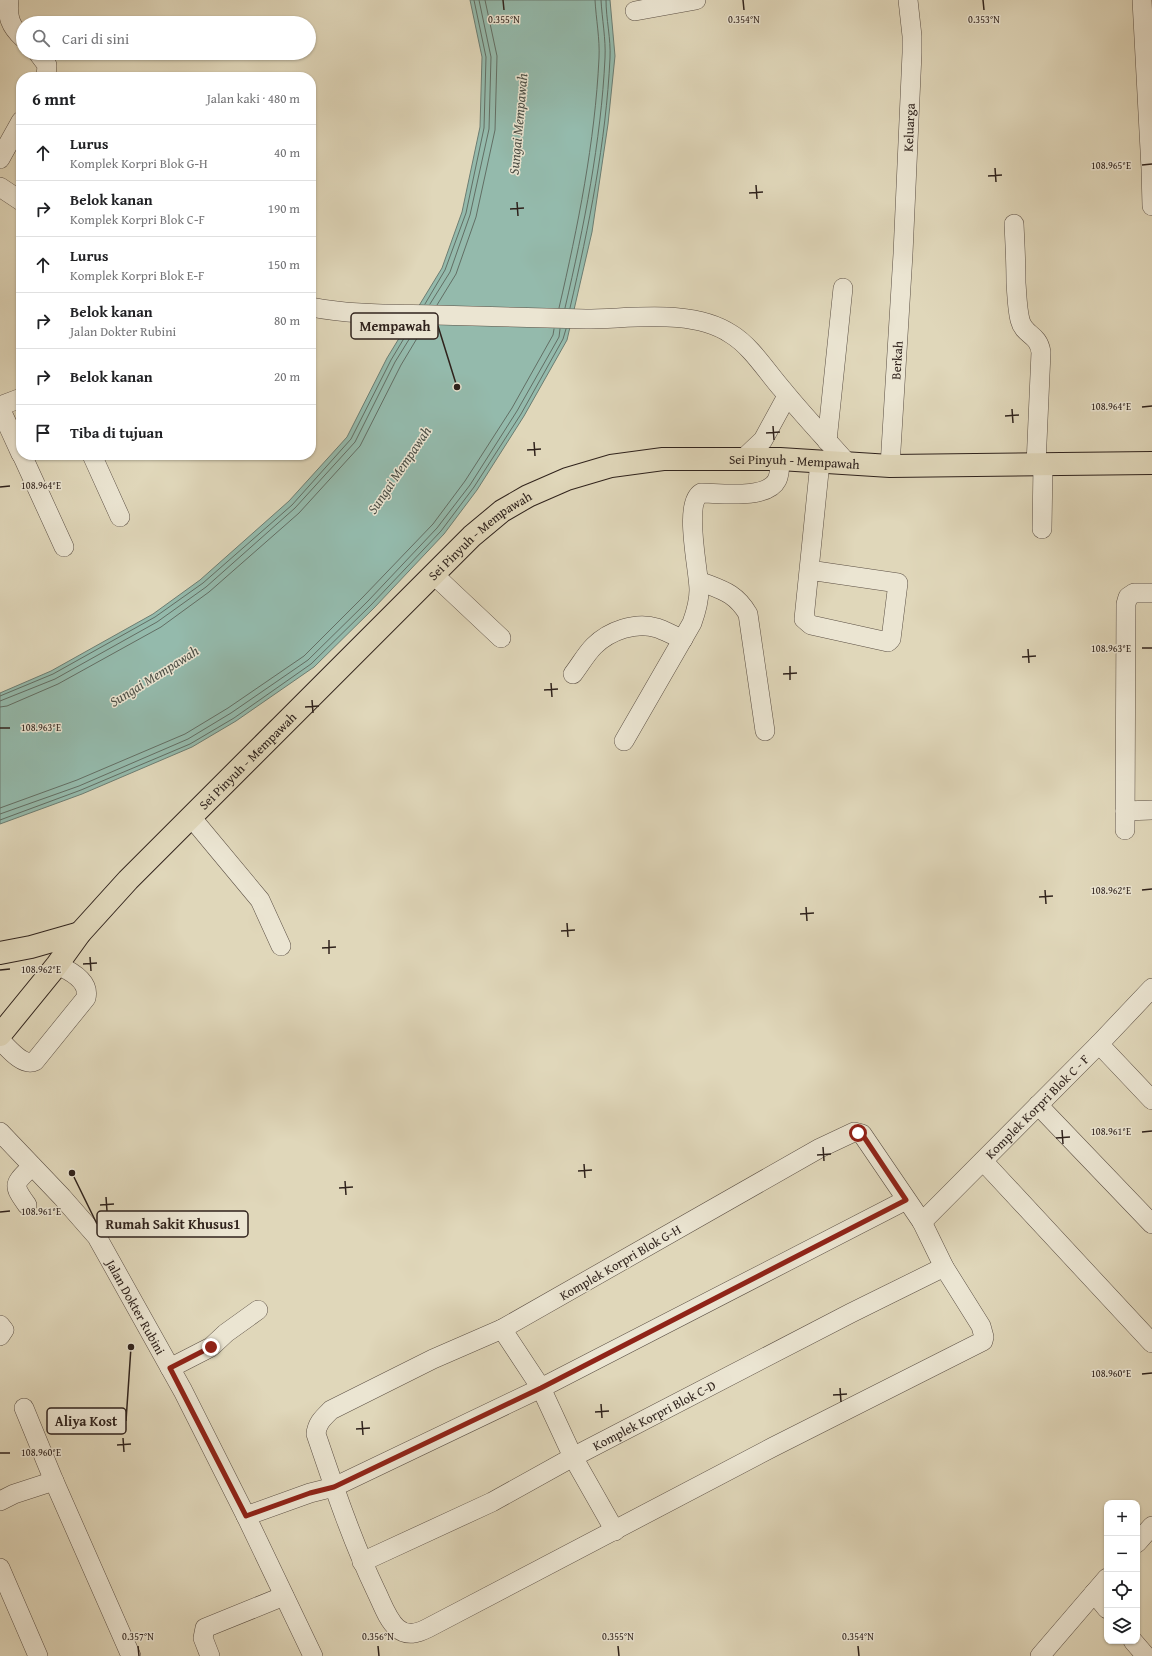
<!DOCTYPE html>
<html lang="id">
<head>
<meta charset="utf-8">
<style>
	body { margin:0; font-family:"Gentium Book Plus",serif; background:#f2f2f2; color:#202124 }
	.controls { position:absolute; right:12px; bottom:12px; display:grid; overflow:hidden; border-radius:8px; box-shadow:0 1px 3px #0004 }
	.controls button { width:36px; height:36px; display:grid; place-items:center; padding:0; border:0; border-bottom:1px solid #e0e0e0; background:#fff; color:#202124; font:20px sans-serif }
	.stop { position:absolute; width:12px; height:12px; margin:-9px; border:3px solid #8f2418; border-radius:50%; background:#fff }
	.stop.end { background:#8f2418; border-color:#fff; box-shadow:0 1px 4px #0008 }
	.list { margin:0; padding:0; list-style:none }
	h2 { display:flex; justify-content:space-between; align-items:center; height:52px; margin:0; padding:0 16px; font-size:17px }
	h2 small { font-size:13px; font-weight:400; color:#757577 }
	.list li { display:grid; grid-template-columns:26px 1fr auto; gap:12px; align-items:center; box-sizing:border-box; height:56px; padding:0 16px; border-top:1px solid #e0e0e0 }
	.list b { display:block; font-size:15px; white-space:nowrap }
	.list p { margin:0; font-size:13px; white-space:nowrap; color:#757577 }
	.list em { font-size:13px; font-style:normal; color:#757577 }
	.icon { flex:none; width:22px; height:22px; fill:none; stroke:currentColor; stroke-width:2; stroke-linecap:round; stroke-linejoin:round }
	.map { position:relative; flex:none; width:1152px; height:1656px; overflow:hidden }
	.search { position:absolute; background:#fff; box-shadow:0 1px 3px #0004; left:16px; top:16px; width:300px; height:44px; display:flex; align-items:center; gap:10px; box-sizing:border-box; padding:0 14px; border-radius:22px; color:#757577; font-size:15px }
	.panel { position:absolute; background:#fff; box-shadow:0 1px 3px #0004; left:16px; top:72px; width:300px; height:388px; border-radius:16px }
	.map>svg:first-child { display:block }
</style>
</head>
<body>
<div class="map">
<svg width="1152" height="1656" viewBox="0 0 1152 1656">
	<rect width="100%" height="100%" fill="#e0d7ba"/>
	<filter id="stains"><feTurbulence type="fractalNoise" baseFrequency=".005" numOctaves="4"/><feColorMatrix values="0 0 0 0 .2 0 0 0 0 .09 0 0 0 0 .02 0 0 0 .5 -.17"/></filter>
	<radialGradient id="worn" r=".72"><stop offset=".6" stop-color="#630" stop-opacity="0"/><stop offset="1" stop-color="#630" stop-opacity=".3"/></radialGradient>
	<path fill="#94baac" stroke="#6c7d72" d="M 470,0 L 610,0 L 615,56 L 608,124 L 592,232 L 567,340 L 524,416 L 477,490 L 444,534 L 374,608 L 314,667 L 236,721 L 192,747 L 82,794 L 0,824 L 0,693 L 51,671 L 153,614 L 200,580 L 289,501 L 347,437 L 387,358 L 442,268 L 462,212 L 480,127 L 482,57 Z"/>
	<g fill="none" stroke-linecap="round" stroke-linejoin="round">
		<g stroke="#626e64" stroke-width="1">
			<path d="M 425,304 L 445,270 L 466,213 L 484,128 L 486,57 L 474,0"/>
			<path d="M 430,304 L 450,272 L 470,215 L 489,129 L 491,57 L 479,0"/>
			<path d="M 437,305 L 456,274 L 476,217 L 495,130 L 497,56 L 485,0"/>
			<path d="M 559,308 C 578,226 595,142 599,58 C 600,39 596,19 595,0"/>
			<path d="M 565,308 C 584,226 601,142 605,58 C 606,39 602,19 601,0"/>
			<path d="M 570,308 C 589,226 606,142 610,58 C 611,39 606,19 606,0"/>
			<path d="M 0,696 L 53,674 L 155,617 L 203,583 L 292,505 L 351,439 L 391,360 L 412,325"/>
			<path d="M 0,701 L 55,679 L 157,622 L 206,587 L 295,508 L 355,442 L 395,362 L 418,325"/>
			<path d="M 0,707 L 7,706 L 58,684 L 161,627 L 209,592 L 299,513 L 360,446 L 401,365 L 425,325"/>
			<path d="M 0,808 L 77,780 L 185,734 L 228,708 L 304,656 L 363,597 L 433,524 L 465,481 L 512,408 L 553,335 L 554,329"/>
			<path d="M 0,814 L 79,786 L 188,739 L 231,713 L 308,660 L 368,601 L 437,528 L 470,485 L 517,411 L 559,337 L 560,329"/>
			<path d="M 0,820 L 81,790 L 190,744 L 234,718 L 311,664 L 371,605 L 441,531 L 474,487 L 521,414 L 563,339 L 566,329"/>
		</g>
		<g stroke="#5b4f44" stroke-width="20">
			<g id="minor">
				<path d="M 9,0 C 7,17 10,26 23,38"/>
				<path d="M 1142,0 L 1151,169 L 1152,206"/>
				<path d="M 635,11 L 696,0"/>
				<path d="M 38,53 L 47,65 L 46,77"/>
				<path d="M 0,159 L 21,121"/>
				<path d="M 0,187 L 21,201"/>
				<path d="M 1014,224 C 1015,243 1016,263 1016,283 C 1017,295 1017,308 1020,320 C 1024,336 1038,333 1041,352 L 1036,465"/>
				<path d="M 311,307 C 351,315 394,314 435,315 C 485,316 535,318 586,319 C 630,319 692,308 731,334 C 751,346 767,372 782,389 C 803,415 826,439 848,464"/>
				<path d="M 0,406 L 21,398"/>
				<path d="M 0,408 L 21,454"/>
				<path d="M 827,441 L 843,288"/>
				<path d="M 22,455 L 64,547"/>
				<path d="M 92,455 L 120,517"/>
				<path d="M 744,458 L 763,440 L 787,396"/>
				<path id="s1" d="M 890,466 L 903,254 L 912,53 L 912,36 L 908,0"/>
				<path d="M 1042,529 L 1043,465"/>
				<path d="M 809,570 L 898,583 L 891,639 L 888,642 L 811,625 L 804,619 L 820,462"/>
				<path d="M 433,574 L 501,638"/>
				<path d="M 699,581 C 721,590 735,592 748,614 L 765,731"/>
				<path d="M 573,674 C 580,665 586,654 594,646 C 609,631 636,621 657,628 C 666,631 674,636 683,639"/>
				<path d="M 624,741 L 692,623 C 696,612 699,602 699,590 C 699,570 683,504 701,493 C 719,493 767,500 777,480 C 780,474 780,466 780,459"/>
				<path d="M 1125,811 L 1152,810"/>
				<path d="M 191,817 L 260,900 L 281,946"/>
				<path d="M 1125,830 L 1126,604 L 1128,597 L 1134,593 L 1152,593"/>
				<path d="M 0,1040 C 8,1048 23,1067 35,1061 L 86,998 C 90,981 71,971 57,965"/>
				<path d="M 1099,1044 L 1152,1100"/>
				<path d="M 1038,1105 L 1152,1224"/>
				<path id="s2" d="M 0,1132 L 62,1197 L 97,1237 L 183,1391 L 246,1516 L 313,1656"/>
				<path d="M 854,1132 L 862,1134 L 922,1222 L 944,1267 L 981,1326 L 984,1337 L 983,1341 L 773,1447 L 428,1628 C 418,1633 407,1637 397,1628 C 387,1619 382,1603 376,1591 C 352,1541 334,1487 316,1434 C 317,1423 323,1418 331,1410 L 433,1359 L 502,1329 L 820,1148 Z"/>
				<path d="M 983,1161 L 1152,1343"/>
				<path d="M 27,1205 C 11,1183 15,1184 32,1166"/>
				<path id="s3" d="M 922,1222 L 1099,1044 L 1152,988"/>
				<path d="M 0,1325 L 4,1330 L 0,1336"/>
				<path d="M 502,1329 L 541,1388 L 573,1457 L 615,1531"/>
				<path d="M 170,1368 L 211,1347 L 226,1333 L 258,1310"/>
				<path d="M 24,1408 L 54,1481 L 131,1656"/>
				<path d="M 0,1501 L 14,1494 L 54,1481"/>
				<path d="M 246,1516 L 310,1493 L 334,1487 L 541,1388 L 906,1200"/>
				<path d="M 1137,1543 L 1152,1526"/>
				<path id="s4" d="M 362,1562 L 492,1502 L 573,1457 L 851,1313 L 944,1267"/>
				<path d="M 0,1568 L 38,1656"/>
				<path d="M 1094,1593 L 1107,1609"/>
				<path d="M 1133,1641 L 1146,1656"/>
				<path d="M 210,1656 L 203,1638 L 205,1628 L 284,1596"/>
				<path d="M 1040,1656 L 1107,1578"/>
			</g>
		</g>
		<g stroke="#2f221c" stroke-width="24">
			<path id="major" d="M 0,953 L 31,947 L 80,933"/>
		</g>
		<g stroke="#2f221c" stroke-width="24">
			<g id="highway">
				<path id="s5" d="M 0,1035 L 57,965 L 80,933 L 128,880 L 472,536 L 502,511 L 528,496 L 567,479 L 611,466 L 663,459 L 780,459 L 890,466 L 1152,463"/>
			</g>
		</g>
		<use href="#minor" stroke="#ebe5d2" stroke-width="19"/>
		<use href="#major" stroke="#e0d7ba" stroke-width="22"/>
		<use href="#highway" stroke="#e0d7ba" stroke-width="22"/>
	</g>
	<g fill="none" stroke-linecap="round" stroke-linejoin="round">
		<path stroke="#8f2418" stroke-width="5" d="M 211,1347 L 170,1368 L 246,1516 L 310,1493 L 334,1487 L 541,1388 L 906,1200 L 862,1134 L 858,1133"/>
	</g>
	<path fill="none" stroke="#2f221c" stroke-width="1.5" d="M 503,0 L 504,10M 743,0 L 744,10M 983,0 L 984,10M 1142,165 L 1152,164M 995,168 L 996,182M 988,176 L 1002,175M 756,185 L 757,199M 749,193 L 763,192M 517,202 L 518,216M 510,209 L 524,208M 1142,407 L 1152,406M 1012,409 L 1013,423M 1005,416 L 1019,415M 773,426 L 774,440M 766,433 L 780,432M 534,442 L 535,456M 527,450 L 541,449M 0,487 L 10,486M 1142,648 L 1152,648M 1028,649 L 1029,663M 1022,657 L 1036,656M 790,666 L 790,680M 783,674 L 797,673M 551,683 L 552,697M 544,690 L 558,689M 312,700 L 313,713M 305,707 L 319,706M 0,728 L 10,728M 1045,890 L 1046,904M 1142,890 L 1152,889M 1039,897 L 1053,896M 806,907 L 807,921M 800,914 L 814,913M 567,923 L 568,937M 561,931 L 575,930M 329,940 L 329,954M 322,948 L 336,947M 90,957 L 91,971M 83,964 L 97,963M 0,970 L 10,969M 1062,1130 L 1063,1144M 1142,1132 L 1152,1131M 1056,1138 L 1070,1137M 823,1147 L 824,1161M 817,1155 L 831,1154M 584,1164 L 585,1178M 578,1171 L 592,1170M 345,1181 L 346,1195M 339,1188 L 353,1187M 106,1197 L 107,1211M 100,1205 L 114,1204M 0,1212 L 10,1211M 1142,1374 L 1152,1373M 840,1388 L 841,1402M 833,1395 L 847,1394M 601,1404 L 602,1418M 595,1412 L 609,1411M 362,1421 L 363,1435M 356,1429 L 370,1428M 123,1438 L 124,1452M 117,1445 L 131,1444M 0,1453 L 10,1453M 138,1646 L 139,1656M 378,1646 L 379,1656M 618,1646 L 619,1656M 858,1646 L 859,1656"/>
	<g text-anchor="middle" stroke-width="3" stroke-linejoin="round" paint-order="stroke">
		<g font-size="13" fill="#2f221c" stroke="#ebe5d2">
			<text dy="5" stroke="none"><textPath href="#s1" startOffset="339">Keluarga</textPath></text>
			<text dy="5" stroke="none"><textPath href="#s1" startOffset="106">Berkah</textPath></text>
			<text dy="5" stroke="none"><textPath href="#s5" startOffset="1029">Sei Pinyuh - Mempawah</textPath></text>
			<text dy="5" stroke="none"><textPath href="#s5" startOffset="694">Sei Pinyuh - Mempawah</textPath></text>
			<text dy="5" stroke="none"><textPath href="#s5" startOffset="370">Sei Pinyuh - Mempawah</textPath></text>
			<text dy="5" stroke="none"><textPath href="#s3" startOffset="163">Komplek Korpri Blok C - F</textPath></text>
			<text transform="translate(620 1262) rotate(-30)" y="5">Komplek Korpri Blok G-H</text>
			<text dy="5" stroke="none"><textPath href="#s2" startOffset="223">Jalan Dokter Rubini</textPath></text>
			<text dy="5" stroke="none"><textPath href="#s4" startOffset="327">Komplek Korpri Blok C-D</textPath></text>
		</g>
		<g font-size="14" font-style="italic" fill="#4d5047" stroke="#ebe5d2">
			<text transform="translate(518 124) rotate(-85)" y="5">Sungai Mempawah</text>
			<text transform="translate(399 470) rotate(-56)" y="5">Sungai Mempawah</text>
			<text transform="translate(154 676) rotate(-32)" y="5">Sungai Mempawah</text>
		</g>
	</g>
	<g font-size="10" text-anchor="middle" fill="#2f221c" stroke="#ebe5d2" stroke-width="3" stroke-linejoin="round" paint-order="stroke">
		<text x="504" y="23">0.355°N</text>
		<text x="744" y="23">0.354°N</text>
		<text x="984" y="23">0.353°N</text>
		<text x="1111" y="169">108.965°E</text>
		<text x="1111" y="410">108.964°E</text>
		<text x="41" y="489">108.964°E</text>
		<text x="1111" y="652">108.963°E</text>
		<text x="41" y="731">108.963°E</text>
		<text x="1111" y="894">108.962°E</text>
		<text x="41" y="973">108.962°E</text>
		<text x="1111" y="1135">108.961°E</text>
		<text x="41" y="1215">108.961°E</text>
		<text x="1111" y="1377">108.960°E</text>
		<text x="41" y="1456">108.960°E</text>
		<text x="138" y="1640">0.357°N</text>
		<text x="378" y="1640">0.356°N</text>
		<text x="618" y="1640">0.355°N</text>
		<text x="858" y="1640">0.354°N</text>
	</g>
	<path fill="none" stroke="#2f221c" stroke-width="1.5" d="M457 387L438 326M72 1173L97 1224M131 1347L126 1421"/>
	<g fill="#2f221c" stroke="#ebe5d2" stroke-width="1.5">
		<circle cx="457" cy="387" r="4"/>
		<circle cx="72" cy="1173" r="4"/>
		<circle cx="131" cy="1347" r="4"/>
	</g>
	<g fill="#ebe5d2" stroke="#2f221c" stroke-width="1.5">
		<rect x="351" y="313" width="87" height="26" rx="4"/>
		<rect x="97" y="1211" width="151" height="26" rx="4"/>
		<rect x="47" y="1408" width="79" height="26" rx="4"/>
	</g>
	<g font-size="14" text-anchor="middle" font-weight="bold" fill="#2f221c">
		<text x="395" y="331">Mempawah</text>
		<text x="173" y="1229">Rumah Sakit Khusus1</text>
		<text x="86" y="1426">Aliya Kost</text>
	</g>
	<rect width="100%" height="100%" filter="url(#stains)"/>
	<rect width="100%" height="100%" fill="url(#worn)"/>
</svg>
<div class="controls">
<button>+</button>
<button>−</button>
<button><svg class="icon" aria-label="locate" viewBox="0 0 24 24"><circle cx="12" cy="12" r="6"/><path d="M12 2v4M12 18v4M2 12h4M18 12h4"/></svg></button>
<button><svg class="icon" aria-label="layers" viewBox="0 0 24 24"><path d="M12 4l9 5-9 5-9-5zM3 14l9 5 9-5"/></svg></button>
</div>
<div class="stop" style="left:858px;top:1133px"></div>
<div class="stop end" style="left:211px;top:1347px"></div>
<div class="search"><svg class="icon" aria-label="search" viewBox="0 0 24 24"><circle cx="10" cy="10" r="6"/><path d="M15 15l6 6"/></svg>Cari di sini</div>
<section class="panel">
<h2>6 mnt<small>Jalan kaki · 480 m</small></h2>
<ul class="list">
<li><svg class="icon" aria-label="ahead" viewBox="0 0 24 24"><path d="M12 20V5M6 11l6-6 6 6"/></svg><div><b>Lurus</b><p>Komplek Korpri Blok G-H</p></div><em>40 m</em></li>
<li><svg class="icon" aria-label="right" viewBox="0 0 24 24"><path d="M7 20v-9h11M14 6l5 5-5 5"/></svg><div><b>Belok kanan</b><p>Komplek Korpri Blok C-F</p></div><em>190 m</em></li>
<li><svg class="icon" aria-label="ahead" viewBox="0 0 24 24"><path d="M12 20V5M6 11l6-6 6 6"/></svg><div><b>Lurus</b><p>Komplek Korpri Blok E-F</p></div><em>150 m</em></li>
<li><svg class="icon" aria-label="right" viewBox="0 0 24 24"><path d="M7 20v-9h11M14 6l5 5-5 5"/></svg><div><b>Belok kanan</b><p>Jalan Dokter Rubini</p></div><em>80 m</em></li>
<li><svg class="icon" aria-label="right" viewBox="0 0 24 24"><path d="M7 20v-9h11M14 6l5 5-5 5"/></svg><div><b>Belok kanan</b></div><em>20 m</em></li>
<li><svg class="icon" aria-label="arrive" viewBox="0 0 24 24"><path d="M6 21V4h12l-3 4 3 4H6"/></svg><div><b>Tiba di tujuan</b></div></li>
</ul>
</section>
</div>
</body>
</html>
